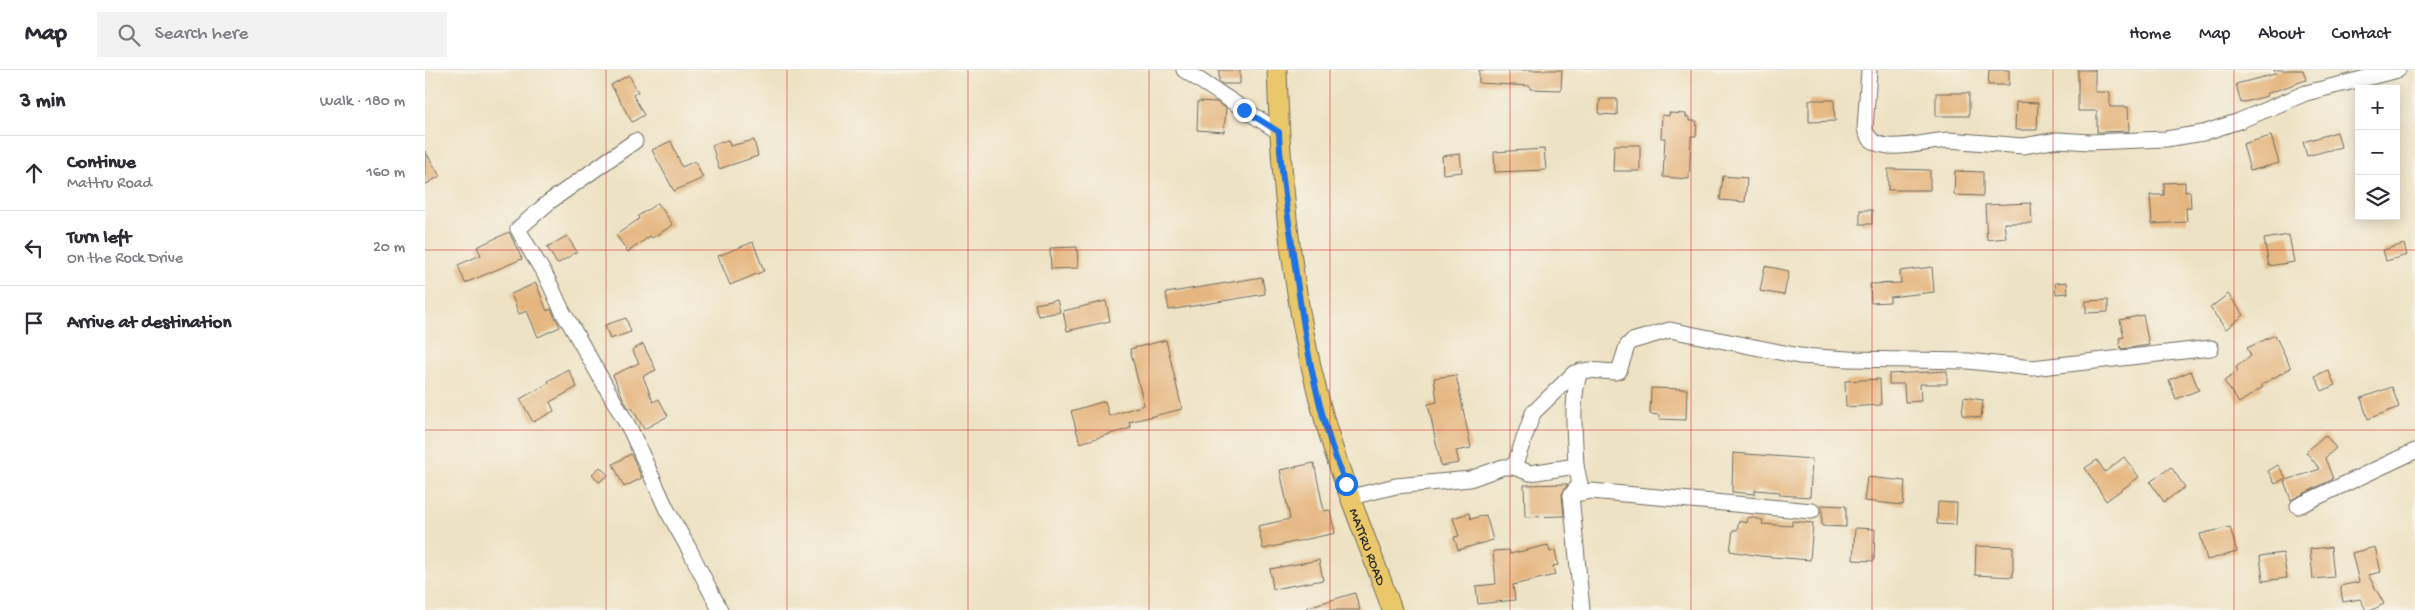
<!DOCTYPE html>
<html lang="en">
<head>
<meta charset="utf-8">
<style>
	body { margin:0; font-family:"Gochi Hand",sans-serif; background:#f2f2f3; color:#2b2b33 }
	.controls { position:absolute; right:15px; top:15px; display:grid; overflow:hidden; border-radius:0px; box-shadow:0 2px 12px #0003 }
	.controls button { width:45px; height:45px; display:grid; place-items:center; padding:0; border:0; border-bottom:1px solid #e1e1e2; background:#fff; color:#2b2b33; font:25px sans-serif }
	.stop { position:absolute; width:15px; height:15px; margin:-11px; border:4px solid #1a73e8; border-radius:50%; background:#fff }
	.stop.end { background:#1a73e8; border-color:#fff; box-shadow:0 1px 5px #0008 }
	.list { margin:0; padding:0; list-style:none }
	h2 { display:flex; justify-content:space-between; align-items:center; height:65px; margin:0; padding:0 20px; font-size:21px }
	h2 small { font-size:16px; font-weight:400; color:#7c7c81 }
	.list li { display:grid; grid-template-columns:32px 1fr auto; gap:15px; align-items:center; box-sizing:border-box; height:75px; padding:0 20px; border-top:1px solid #e1e1e2 }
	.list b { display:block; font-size:19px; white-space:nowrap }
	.list p { margin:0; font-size:16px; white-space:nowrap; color:#7c7c81 }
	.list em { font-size:16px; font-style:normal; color:#7c7c81 }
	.icon { flex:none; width:28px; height:28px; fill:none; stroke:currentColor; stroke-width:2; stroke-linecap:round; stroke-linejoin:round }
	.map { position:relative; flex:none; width:1990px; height:540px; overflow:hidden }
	header { display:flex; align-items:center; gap:30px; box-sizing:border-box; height:70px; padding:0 25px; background:#fff; border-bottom:1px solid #e1e1e2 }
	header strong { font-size:24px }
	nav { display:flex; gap:28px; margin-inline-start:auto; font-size:18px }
	.search { width:350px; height:45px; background:#f2f2f3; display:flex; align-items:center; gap:12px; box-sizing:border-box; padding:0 18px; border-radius:0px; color:#7c7c81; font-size:19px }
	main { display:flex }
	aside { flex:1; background:#fff }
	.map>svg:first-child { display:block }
</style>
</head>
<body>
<header>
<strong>Map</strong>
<div class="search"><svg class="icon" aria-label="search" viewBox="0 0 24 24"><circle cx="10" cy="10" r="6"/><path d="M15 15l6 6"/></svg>Search here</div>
<nav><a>Home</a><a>Map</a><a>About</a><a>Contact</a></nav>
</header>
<main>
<aside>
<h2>3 min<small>Walk · 180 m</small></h2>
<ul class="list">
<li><svg class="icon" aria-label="ahead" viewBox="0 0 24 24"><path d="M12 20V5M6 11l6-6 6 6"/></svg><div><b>Continue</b><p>Mattru Road</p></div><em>160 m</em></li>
<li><svg class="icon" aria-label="left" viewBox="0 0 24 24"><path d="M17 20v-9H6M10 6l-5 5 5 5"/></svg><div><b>Turn left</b><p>On the Rock Drive</p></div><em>20 m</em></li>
<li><svg class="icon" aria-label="arrive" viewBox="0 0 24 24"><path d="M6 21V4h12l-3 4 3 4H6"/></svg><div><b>Arrive at destination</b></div></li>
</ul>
</aside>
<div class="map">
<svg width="1990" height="540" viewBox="0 0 1990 540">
	<rect width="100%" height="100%" fill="#f7f3e8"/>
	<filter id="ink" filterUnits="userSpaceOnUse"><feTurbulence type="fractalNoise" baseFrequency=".02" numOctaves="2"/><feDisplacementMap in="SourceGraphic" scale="10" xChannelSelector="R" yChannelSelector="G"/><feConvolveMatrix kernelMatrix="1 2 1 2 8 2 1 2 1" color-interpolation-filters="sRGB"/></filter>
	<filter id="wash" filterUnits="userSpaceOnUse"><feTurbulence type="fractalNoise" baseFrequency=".0096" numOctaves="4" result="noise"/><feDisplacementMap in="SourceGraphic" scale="20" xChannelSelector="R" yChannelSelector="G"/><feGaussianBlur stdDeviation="1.12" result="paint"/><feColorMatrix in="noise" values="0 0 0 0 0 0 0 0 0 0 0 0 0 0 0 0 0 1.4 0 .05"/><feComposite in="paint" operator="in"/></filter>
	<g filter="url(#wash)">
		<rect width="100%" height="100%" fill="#ede2c3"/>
		<g id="blocks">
			<g fill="#e5b67f">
				<path d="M 794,0 L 815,0 L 815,14 L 798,14 L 794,12 Z"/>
				<path d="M 1054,0 L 1137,0 L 1136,20 L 1105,19 L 1105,16 L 1054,13 Z"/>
				<path d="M 1564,0 L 1584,0 L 1584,15 L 1563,15 Z"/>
				<path d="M 1653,0 L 1670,0 L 1670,22 L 1685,22 L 1685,37 L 1703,37 L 1704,61 L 1672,62 L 1672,41 L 1653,41 Z"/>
				<path d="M 1849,0 L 1878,0 L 1881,10 L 1841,24 L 1842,26 L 1816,33 L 1811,14 L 1850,4 Z"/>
				<path d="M 204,5 L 213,22 L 208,25 L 219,45 L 207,52 L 186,15 Z"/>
				<rect x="1511" y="23" width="33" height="23"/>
				<path d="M 1175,29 L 1192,29 L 1192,45 L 1174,44 Z"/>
				<path d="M 1384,30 L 1409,30 L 1410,51 L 1384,52 Z"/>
				<path d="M 773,31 L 791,32 L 801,38 L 799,62 L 772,60 Z"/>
				<path d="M 1591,32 L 1613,33 L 1612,60 L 1590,60 Z"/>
				<path d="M 1244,43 L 1261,44 L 1261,47 L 1264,47 L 1264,51 L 1272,51 L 1271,66 L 1266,66 L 1264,109 L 1238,107 L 1240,68 L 1236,68 L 1237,45 L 1244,46 Z"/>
				<path d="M 1912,62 L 1916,77 L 1882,86 L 1878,72 Z"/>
				<path d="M 1846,66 L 1854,93 L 1825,101 L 1818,74 Z"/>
				<path d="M 303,70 L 305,76 L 329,70 L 333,86 L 294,99 L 287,75 Z"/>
				<path d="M 246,71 L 257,97 L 270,91 L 278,108 L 249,121 L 227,80 Z"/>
				<path d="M 1189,75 L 1215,75 L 1215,101 L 1188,101 Z"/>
				<path d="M 1119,79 L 1121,100 L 1070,102 L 1069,82 Z"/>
				<path d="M 0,81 L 15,106 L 0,115 Z"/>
				<path d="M 1035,84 L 1037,102 L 1018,104 L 1017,86 Z"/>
				<path d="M 1463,99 L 1505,100 L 1505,120 L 1463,120 Z"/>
				<path d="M 1530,101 L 1558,102 L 1558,126 L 1529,125 Z"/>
				<path d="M 1298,106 L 1322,108 L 1320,132 L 1295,130 Z"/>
				<path d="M 1760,112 L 1760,122 L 1765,121 L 1766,138 L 1761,138 L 1762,152 L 1727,154 L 1725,125 L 1739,125 L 1739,113 Z"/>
				<path d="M 233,133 L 248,155 L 227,168 L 225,166 L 203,182 L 191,165 L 214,149 L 213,146 Z"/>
				<path d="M 1606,133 L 1607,153 L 1579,153 L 1581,168 L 1562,170 L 1560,135 Z"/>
				<rect x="1435" y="140" width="12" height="14"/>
				<path d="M 84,162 L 97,189 L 40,213 L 33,195 L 56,185 L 52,177 Z"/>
				<path d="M 1864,165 L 1869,192 L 1844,196 L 1839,169 Z"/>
				<path d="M 142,166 L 152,182 L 132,194 L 122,177 Z"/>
				<path d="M 328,172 L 339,201 L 305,215 L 293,186 Z"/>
				<path d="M 1979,174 L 1982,185 L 1961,191 L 1958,180 Z"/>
				<path d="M 652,177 L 653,198 L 626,199 L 625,178 Z"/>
				<path d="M 1340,196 L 1364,201 L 1359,225 L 1335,221 Z"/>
				<path d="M 1507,197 L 1509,222 L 1465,227 L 1465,232 L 1446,233 L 1445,214 L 1476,213 L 1475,201 Z"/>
				<path d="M 837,207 L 840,224 L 744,240 L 741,223 Z"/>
				<path d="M 1642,212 L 1643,223 L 1631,224 L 1630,213 Z"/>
				<path d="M 111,213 L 122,241 L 126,239 L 135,257 L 113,267 L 102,241 L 94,244 L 86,224 Z"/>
				<path d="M 1803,224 L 1819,245 L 1801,259 L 1785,238 Z"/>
				<path d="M 632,230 L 635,242 L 613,246 L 610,234 Z"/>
				<path d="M 1683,230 L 1683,242 L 1661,243 L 1661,231 Z"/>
				<path d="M 681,231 L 685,251 L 642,261 L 638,241 Z"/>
				<path d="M 1718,245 L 1724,275 L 1696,279 L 1694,268 L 1699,267 L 1695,250 Z"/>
				<path d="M 201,248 L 206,262 L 185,269 L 180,255 Z"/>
				<path d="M 1850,265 L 1866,298 L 1836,315 L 1838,317 L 1814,333 L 1799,311 L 1813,301 L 1811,297 L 1826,286 L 1822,278 Z"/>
				<path d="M 741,270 L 757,339 L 704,352 L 706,358 L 655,373 L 646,341 L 680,331 L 684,346 L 719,335 L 705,279 Z"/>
				<path d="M 218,274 L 231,300 L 218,306 L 228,332 L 234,329 L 243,346 L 219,359 L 207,338 L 204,339 L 198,328 L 188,305 L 214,293 L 207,280 Z"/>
				<path d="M 143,299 L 152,317 L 125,332 L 129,341 L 108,352 L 95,329 L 124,313 L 123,311 Z"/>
				<path d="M 1903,300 L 1910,315 L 1897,321 L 1890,306 Z"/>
				<path d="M 1522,301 L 1522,314 L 1495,314 L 1496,331 L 1480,332 L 1479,314 L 1464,314 L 1464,304 Z"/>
				<path d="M 1766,301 L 1774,320 L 1751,329 L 1744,310 Z"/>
				<path d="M 1031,305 L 1046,378 L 1031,381 L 1034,393 L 1016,396 L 1003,334 L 1012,332 L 1009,308 Z"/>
				<path d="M 1455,309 L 1456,335 L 1421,337 L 1420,311 Z"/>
				<path d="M 1967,317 L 1974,337 L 1943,349 L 1936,328 Z"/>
				<path d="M 1226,318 L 1262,319 L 1261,350 L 1234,349 L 1234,345 L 1225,344 Z"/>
				<path d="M 1539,327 L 1558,330 L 1556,348 L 1537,345 Z"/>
				<path d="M 1900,365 L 1911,378 L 1900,388 L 1908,409 L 1866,430 L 1859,411 L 1895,399 L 1881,382 Z"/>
				<path d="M 1308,383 L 1387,389 L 1385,427 L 1355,425 L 1355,422 L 1330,420 L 1330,424 L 1307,422 Z"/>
				<path d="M 206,384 L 217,408 L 199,417 L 188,394 Z"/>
				<path d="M 1699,387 L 1714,407 L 1681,431 L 1660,398 L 1672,390 L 1680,402 Z"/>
				<path d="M 889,393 L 899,441 L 905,440 L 910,463 L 838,479 L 833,456 L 865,449 L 855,400 Z"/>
				<path d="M 1853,395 L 1861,408 L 1850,414 L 1843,401 Z"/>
				<path d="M 175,397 L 183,405 L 174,412 L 167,404 Z"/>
				<path d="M 1746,397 L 1760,417 L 1739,432 L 1725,412 Z"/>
				<path d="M 1442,407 L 1480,411 L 1478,435 L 1439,431 Z"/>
				<path d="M 1143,414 L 1137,424 L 1139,446 L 1100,447 L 1099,415 Z"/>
				<path d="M 1513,432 L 1532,433 L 1531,455 L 1512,454 Z"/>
				<path d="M 1397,435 L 1421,436 L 1421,457 L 1397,456 Z"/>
				<path d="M 1044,443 L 1046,449 L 1061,445 L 1068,470 L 1033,480 L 1029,467 L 1034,466 L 1028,448 Z"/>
				<path d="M 1323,447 L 1338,450 L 1337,454 L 1367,456 L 1367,451 L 1388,453 L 1385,490 L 1335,486 L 1305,481 L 1308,460 L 1312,460 L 1314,451 L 1322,453 Z"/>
				<path d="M 1805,457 L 1812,482 L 1782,490 L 1775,464 Z"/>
				<path d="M 1430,458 L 1450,459 L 1449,491 L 1428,490 Z"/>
				<path d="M 1123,475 L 1125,482 L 1130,480 L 1133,495 L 1128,496 L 1130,505 L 1088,515 L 1090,530 L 1053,534 L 1051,516 L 1071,514 L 1068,481 L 1084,480 L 1085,484 Z"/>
				<path d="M 1551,476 L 1588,477 L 1588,507 L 1550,505 Z"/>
				<path d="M 1906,477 L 1909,507 L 1888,509 L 1885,479 Z"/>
				<path d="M 1950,477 L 1956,502 L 1943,505 L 1959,534 L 1947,540 L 1941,540 L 1935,529 L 1918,532 L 1915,516 L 1934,512 L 1927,483 Z"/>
				<path d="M 1858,483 L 1862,508 L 1838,511 L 1835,486 Z"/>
				<path d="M 894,490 L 898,510 L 848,519 L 845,499 Z"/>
				<path d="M 930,523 L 935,540 L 883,540 L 883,537 Z"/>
			</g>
		</g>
	</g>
	<g filter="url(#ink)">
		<use href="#blocks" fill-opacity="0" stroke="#6f6b60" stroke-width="1"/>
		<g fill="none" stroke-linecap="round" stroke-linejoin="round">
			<g stroke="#6f6b60" stroke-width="17">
				<g id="minor">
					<path d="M 759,0 L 854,62"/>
					<path d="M 1444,0 L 1440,59 C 1448,90 1502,70 1524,70 L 1598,76 L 1633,70 L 1665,72 L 1741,69 L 1778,63 L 1814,51 L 1881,23 L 1973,0"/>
					<path d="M 210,71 L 124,132 L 93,159 C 101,174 110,188 119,203 C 129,219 133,237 144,252 L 206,361 L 242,440 L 264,479 L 295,540"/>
					<path d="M 1151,396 C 1150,364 1145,332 1155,301"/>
					<path d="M 1089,397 L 1105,403 L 1151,396 L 1155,414 L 1146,425 L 1166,421 L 1387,441"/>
					<path d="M 1146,425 L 1157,540"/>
					<path d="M 926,427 L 971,416 L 1045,409 L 1078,397 L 1089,397 L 1108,343 L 1149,303 L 1163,300 L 1190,302 L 1194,301 L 1202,276 L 1207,271 L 1245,260 L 1374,286 L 1424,289 L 1543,291 L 1607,298 L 1786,278"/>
					<path d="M 1873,436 L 1990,381"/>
				</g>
			</g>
			<g stroke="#6f6b60" stroke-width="21">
				<g id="major">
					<path id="s1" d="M 852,0 C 856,132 872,277 916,402 C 932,448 951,494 967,540"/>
				</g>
			</g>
			<use href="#minor" stroke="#fff" stroke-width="15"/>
			<use href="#major" stroke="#eac769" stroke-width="19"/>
		</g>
	</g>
	<g fill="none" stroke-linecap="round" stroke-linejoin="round" filter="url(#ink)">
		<path stroke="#1a73e8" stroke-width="6" d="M 819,40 L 854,62 C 855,97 861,132 866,167 C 877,250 888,336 921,414"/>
	</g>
	<path fill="none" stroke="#d62828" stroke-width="1" stroke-opacity="0.55" d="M 181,0 L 181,540M 362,0 L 362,540M 543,0 L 543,540M 724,0 L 724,540M 905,0 L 905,540M 1085,0 L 1085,540M 1266,0 L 1266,540M 1447,0 L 1447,540M 1628,0 L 1628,540M 1809,0 L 1809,540M 0,180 L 1990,180M 0,360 L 1990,360"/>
	<g text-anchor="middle" stroke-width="4" stroke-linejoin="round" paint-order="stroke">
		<g font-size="14" fill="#2b2b2b" stroke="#f7f3e8">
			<text dy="5" stroke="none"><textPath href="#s1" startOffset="488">MATTRU ROAD</textPath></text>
		</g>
	</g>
</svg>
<div class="controls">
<button>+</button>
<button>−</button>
<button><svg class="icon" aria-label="layers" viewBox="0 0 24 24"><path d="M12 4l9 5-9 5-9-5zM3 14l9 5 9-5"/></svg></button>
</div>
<div class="stop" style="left:921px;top:414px"></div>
<div class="stop end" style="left:819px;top:40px"></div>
</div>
</main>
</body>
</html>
